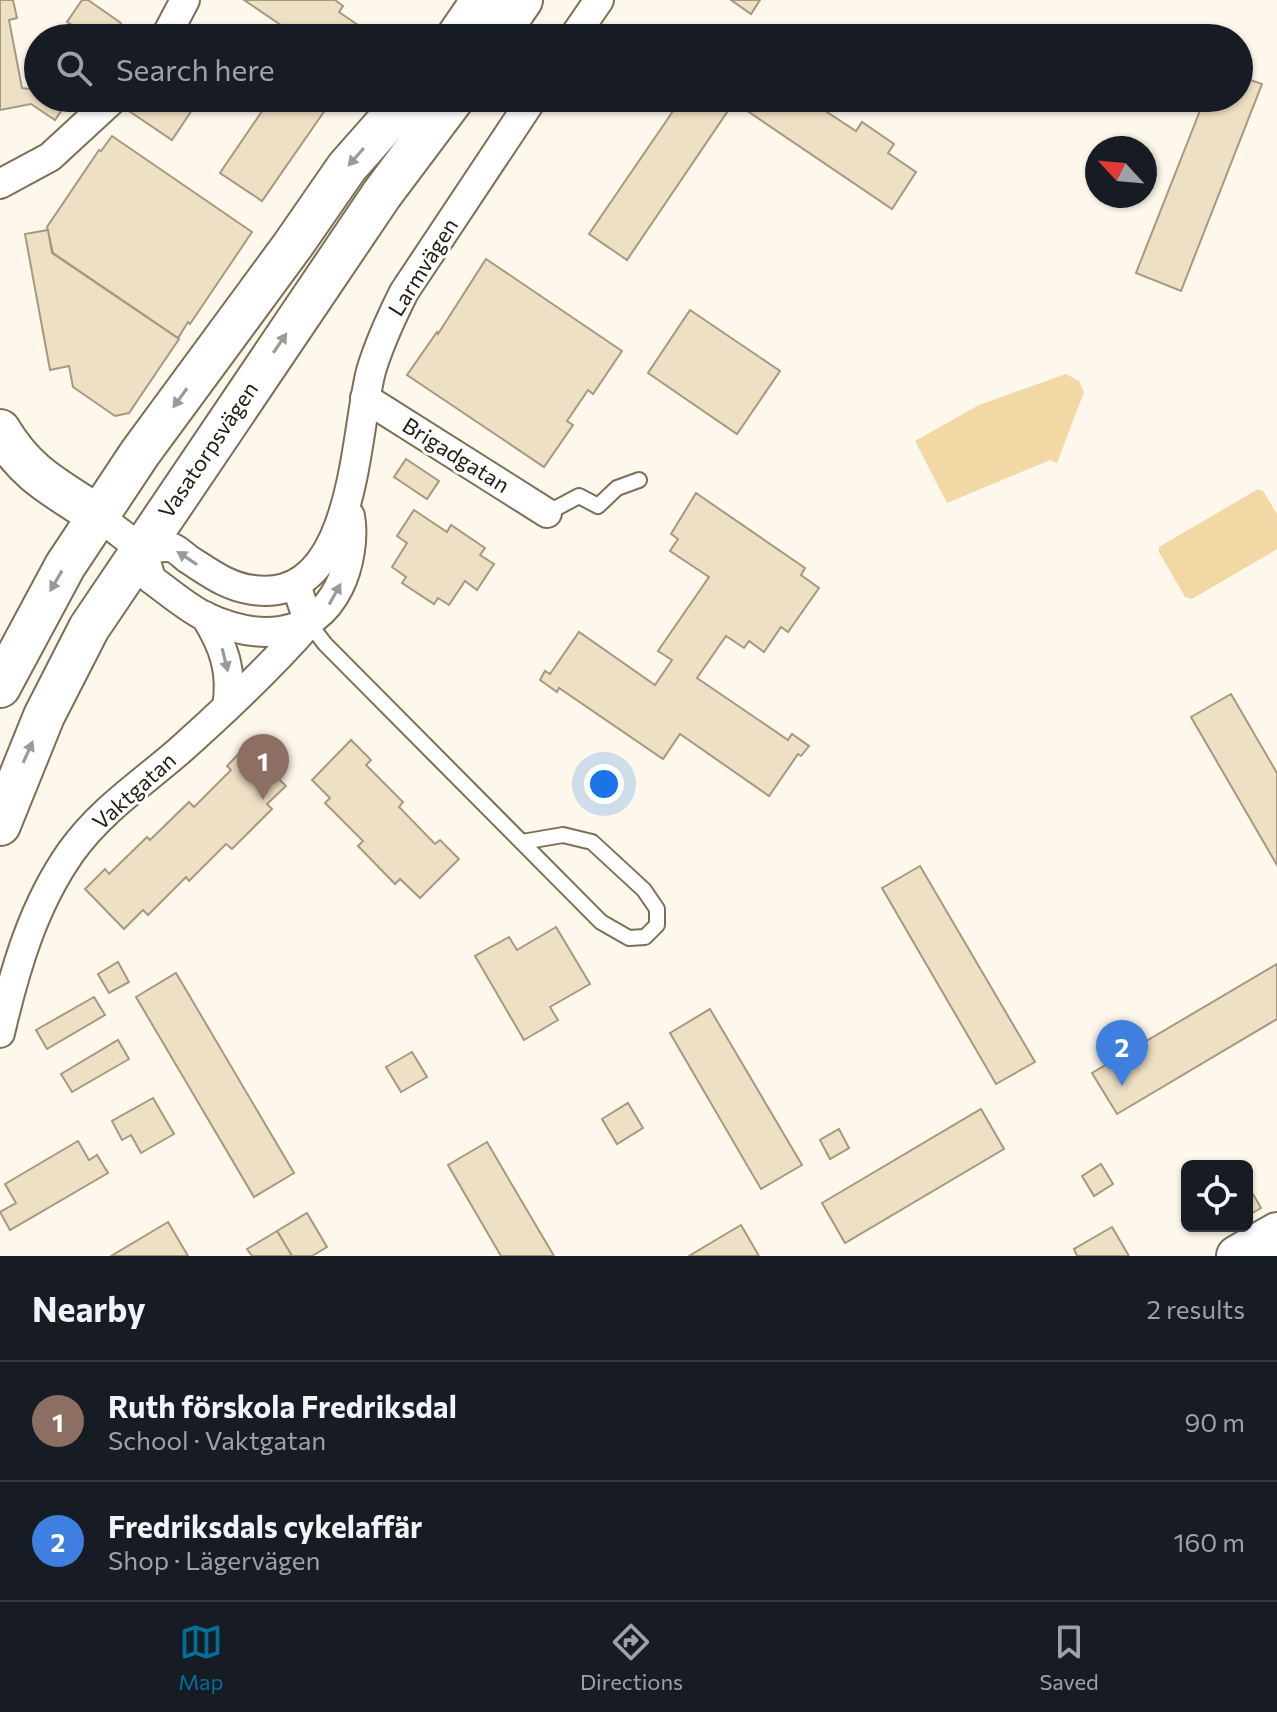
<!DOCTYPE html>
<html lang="en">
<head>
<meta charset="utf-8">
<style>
	body { margin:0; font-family:Commissioner,sans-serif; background:#20242c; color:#f1f3f6 }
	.controls { position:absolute; right:24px; bottom:24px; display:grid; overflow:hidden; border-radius:12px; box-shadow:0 2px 6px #0004 }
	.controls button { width:72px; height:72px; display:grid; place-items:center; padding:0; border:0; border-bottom:2px solid #363941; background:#171b24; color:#f1f3f6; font:40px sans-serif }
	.compass { position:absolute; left:1085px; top:136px; width:72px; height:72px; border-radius:50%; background:#171b24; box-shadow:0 2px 6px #0004; rotate:296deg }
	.you { position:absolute; left:604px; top:784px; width:28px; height:28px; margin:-20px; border:6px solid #fff; border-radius:50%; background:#1a73e8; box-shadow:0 0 0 12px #1a73e833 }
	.badge { display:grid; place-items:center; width:52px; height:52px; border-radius:50%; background:#00709b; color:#fff; font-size:26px; font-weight:700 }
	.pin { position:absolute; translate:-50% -66px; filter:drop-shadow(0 2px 4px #0008) }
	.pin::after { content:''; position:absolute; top:42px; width:28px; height:24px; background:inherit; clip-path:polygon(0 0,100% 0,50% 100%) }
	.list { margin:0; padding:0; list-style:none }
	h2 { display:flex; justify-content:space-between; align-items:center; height:104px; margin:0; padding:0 32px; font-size:34px }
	h2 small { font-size:26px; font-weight:400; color:#9ea1a6 }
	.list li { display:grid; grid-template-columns:52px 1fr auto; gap:24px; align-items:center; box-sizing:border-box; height:120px; padding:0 32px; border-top:2px solid #363941 }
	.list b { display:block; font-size:30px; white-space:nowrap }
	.list p { margin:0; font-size:26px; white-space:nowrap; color:#9ea1a6 }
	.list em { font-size:26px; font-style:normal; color:#9ea1a6 }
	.icon { flex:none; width:44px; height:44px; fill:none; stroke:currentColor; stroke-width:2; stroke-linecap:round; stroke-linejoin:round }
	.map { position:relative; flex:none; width:1277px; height:1256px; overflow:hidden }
	.search { position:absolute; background:#171b24; box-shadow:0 2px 6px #0004; left:24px; right:24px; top:24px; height:88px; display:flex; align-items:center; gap:20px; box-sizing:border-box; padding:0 28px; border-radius:44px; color:#9ea1a6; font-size:30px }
	.sheet { height:344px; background:#171b24 }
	nav { display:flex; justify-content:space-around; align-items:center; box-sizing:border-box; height:112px; border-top:2px solid #363941; background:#171b24; font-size:22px; color:#9ea1a6 }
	nav a { display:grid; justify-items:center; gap:4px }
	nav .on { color:#00709b }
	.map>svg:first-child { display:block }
</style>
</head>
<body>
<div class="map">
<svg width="1277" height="1256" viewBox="0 0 1277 1256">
	<rect width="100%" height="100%" fill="#fdf7ec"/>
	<g fill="#f1d8a5">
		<path d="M 1066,374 L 1079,381 L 1084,392 L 1057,463 L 1050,460 L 947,503 L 915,441 L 979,405 Z"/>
		<path d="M 1258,489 L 1263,491 L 1277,514 L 1277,549 L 1192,599 L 1185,597 L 1159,552 L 1159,547 Z"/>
	</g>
	<g fill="#eee0c4" stroke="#a6997e" stroke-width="2">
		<path d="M 0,0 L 13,0 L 17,18 L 9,20 L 22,88 L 30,89 L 38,78 L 38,98 L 70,98 L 55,120 L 31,104 L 0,110 Z"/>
		<path d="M 82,0 L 88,0 L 121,23 L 111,38 L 66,38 L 74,26 L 67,22 Z"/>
		<path d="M 244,0 L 335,0 L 343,6 L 339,12 L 377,38 L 300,38 Z"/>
		<path d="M 731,0 L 760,0 L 751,14 Z"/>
		<path d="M 1239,76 L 1262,84 L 1181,291 L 1136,273 L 1205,98 L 1239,98 Z"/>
		<path d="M 134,98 L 200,98 L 172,140 L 126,109 Z"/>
		<path d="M 271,98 L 323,98 L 330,103 L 262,201 L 220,173 Z"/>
		<path d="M 682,98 L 827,98 L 821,108 L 856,131 L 862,122 L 894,144 L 888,153 L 916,172 L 892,209 L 734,102 L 627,260 L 589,234 Z"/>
		<path d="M 112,136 L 252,232 L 190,324 L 188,322 L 178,338 L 53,253 L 47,227 L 99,150 L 101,151 Z"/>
		<path d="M 48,230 L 52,253 L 179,339 L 129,413 L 115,416 L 73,387 L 69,366 L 50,370 L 25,234 Z"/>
		<path d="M 486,259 L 622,351 L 593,394 L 588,390 L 567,421 L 573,425 L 544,467 L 407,375 L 437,332 L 438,334 Z"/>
		<path d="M 690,310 L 780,371 L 737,434 L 648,373 Z"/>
		<path d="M 406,459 L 439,481 L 427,499 L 394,477 Z"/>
		<path d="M 696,493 L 805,568 L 801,575 L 819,588 L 788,632 L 781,627 L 764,652 L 749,641 L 744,648 L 726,636 L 697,678 L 788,740 L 792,734 L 809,746 L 801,756 L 798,754 L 769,796 L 680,734 L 663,759 L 559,688 L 557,692 L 540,680 L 545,671 L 550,674 L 579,632 L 655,685 L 672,660 L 658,651 L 709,577 L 670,551 L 678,539 L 671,534 Z"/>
		<path d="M 414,510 L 447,532 L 451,525 L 485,548 L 480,555 L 494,564 L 477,590 L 465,581 L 449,605 L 438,598 L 434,604 L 402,583 L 406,577 L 392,567 L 407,543 L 397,536 Z"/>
		<path d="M 1231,694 L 1277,773 L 1277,865 L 1191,717 Z"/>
		<path d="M 351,740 L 371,760 L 366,765 L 403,802 L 399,807 L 435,844 L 440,840 L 459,859 L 420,898 L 400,879 L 395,884 L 358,846 L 363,841 L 325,803 L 330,798 L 312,780 Z"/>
		<path d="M 246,746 L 286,786 L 267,804 L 272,809 L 232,849 L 226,844 L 189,881 L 186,877 L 148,915 L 143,910 L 124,929 L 85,889 L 105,869 L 109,874 L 147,837 L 150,840 L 189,802 L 194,807 L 231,770 L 227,766 Z"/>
		<path d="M 920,866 L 1035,1062 L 996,1084 L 882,888 Z"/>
		<path d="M 556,927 L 590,984 L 550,1007 L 558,1020 L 524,1040 L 475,956 L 509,937 L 517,950 Z"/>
		<path d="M 118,962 L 129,982 L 109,993 L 98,974 Z"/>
		<path d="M 1277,964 L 1277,1019 L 1117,1114 L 1092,1073 Z"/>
		<path d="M 176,973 L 294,1173 L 254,1197 L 136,997 Z"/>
		<path d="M 94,997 L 105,1015 L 47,1049 L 36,1030 Z"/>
		<path d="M 710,1009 L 802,1165 L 761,1189 L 670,1033 Z"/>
		<path d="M 118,1040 L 129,1059 L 72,1092 L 61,1074 Z"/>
		<path d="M 412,1052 L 427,1077 L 401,1092 L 386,1067 Z"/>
		<path d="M 153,1098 L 174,1134 L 141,1153 L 131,1135 L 122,1140 L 112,1121 Z"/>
		<path d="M 628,1103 L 643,1128 L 617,1144 L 602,1119 Z"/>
		<path d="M 981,1109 L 1004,1149 L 845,1243 L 822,1203 Z"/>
		<path d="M 839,1129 L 849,1148 L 830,1159 L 820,1140 Z"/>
		<path d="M 78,1141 L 89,1160 L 97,1155 L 108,1173 L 10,1230 L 0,1212 L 16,1203 L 5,1184 Z"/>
		<path d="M 487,1142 L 508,1178 L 554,1256 L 501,1256 L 448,1165 Z"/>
		<path d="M 1101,1164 L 1113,1184 L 1094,1196 L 1082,1176 Z"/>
		<path d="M 1247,1184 L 1261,1208 L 1247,1216 Z"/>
		<path d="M 307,1213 L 327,1247 L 312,1256 L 292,1256 L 277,1231 Z"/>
		<path d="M 168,1222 L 188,1256 L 111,1256 Z"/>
		<path d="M 741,1225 L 759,1256 L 689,1256 L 719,1238 Z"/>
		<path d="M 1112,1227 L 1129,1256 L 1077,1256 L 1074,1249 Z"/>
		<path d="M 277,1231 L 292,1256 L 252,1256 L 247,1249 Z"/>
	</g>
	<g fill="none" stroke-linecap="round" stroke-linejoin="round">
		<g stroke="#7c6f56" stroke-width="18">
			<g id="lane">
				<path d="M 547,513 L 579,496 L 598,506 L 617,488 L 639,480"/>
				<path d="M 309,623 L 325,644 L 601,922 L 629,938 L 645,937 L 657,925 L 657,909 L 644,890 L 592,842 L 563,835 L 522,842"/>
			</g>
		</g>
		<g stroke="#7c6f56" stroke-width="32">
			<g id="street">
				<path d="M 165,38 L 185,0"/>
				<path d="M 573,38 L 599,0"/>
				<path d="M 0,184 L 50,157 L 114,98"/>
				<path d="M 365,398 L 547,513"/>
				<path d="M 97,515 C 109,523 130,543 143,547 C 152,550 164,545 173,548 C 178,550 184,556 188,559 C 210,573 228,587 253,590 C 356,604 354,436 371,371 C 379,344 391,318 404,292 L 533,98"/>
				<path d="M 142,547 L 151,579 C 168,591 187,608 206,617 C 256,640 312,641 339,587 C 349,567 354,538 350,516"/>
				<path d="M 205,616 C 224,646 233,672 227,707"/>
				<path d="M 0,1033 C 15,969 33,906 71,852 C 100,811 141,784 178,752 C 224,711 269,669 309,623 L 296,585"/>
			</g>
		</g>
		<g stroke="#7c6f56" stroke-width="44">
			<g id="secondary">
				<path d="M 456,38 L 482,0"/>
				<path d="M 496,38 L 522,0"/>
				<path d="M 0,430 C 27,475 55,487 97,515"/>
				<path d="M 0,687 L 65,566 L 140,453 L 293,245 L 347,167 L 408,98"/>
				<path d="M 0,825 L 44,716 L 89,628 L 382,194 L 454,98"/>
				<path d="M 1237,1256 L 1277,1233"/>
			</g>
		</g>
		<use href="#lane" stroke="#fff" stroke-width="14"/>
		<use href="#street" stroke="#fff" stroke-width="28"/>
		<use href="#secondary" stroke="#fff" stroke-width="40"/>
	</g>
	<defs><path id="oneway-solid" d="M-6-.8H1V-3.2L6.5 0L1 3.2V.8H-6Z" transform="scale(2)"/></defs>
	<g fill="#9c9995">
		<use href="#oneway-solid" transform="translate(356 157) rotate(131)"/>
		<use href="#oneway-solid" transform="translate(280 343) rotate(-56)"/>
		<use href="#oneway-solid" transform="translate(180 398) rotate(126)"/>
		<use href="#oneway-solid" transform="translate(187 558) rotate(-147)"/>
		<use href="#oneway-solid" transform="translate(56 581) rotate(120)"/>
		<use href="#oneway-solid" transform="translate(335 594) rotate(-61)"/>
		<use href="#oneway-solid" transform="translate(225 660) rotate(76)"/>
		<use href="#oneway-solid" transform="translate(28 752) rotate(-66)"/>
	</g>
	<g text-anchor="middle" stroke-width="6" stroke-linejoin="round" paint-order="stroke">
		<g font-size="22" fill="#221d13" stroke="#fff">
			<text transform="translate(423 267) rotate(-58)" y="8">Larmvägen</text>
			<text transform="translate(208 450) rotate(-56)" y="8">Vasatorpsvägen</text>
			<text transform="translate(456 455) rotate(32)" y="8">Brigadgatan</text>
			<text transform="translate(134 791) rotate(-42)" y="8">Vaktgatan</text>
		</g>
	</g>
</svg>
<div class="controls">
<button><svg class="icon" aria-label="locate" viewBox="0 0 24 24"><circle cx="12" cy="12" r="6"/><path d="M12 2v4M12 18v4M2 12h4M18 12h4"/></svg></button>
</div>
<svg class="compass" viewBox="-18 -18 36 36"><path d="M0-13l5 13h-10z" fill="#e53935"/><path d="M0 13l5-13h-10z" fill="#9ea1a6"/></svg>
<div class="you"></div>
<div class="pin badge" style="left:263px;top:800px;background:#8d6e63">1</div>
<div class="pin badge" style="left:1122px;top:1086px;background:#3f7fe0">2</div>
<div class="search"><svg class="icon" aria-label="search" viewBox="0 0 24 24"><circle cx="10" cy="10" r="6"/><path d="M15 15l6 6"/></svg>Search here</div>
</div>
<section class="sheet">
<h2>Nearby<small>2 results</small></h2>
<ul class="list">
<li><span class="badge" style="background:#8d6e63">1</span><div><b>Ruth förskola Fredriksdal</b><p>School · Vaktgatan</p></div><em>90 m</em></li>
<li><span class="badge" style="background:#3f7fe0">2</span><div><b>Fredriksdals cykelaffär</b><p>Shop · Lägervägen</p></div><em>160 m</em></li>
</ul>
</section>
<nav>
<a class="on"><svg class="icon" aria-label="map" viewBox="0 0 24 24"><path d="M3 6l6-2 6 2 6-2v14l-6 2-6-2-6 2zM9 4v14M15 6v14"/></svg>Map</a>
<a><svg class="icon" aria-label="directions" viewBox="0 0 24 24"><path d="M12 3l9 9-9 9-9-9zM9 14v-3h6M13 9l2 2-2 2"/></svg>Directions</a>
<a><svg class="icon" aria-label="saved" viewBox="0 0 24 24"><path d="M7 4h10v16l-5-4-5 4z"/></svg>Saved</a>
</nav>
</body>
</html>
